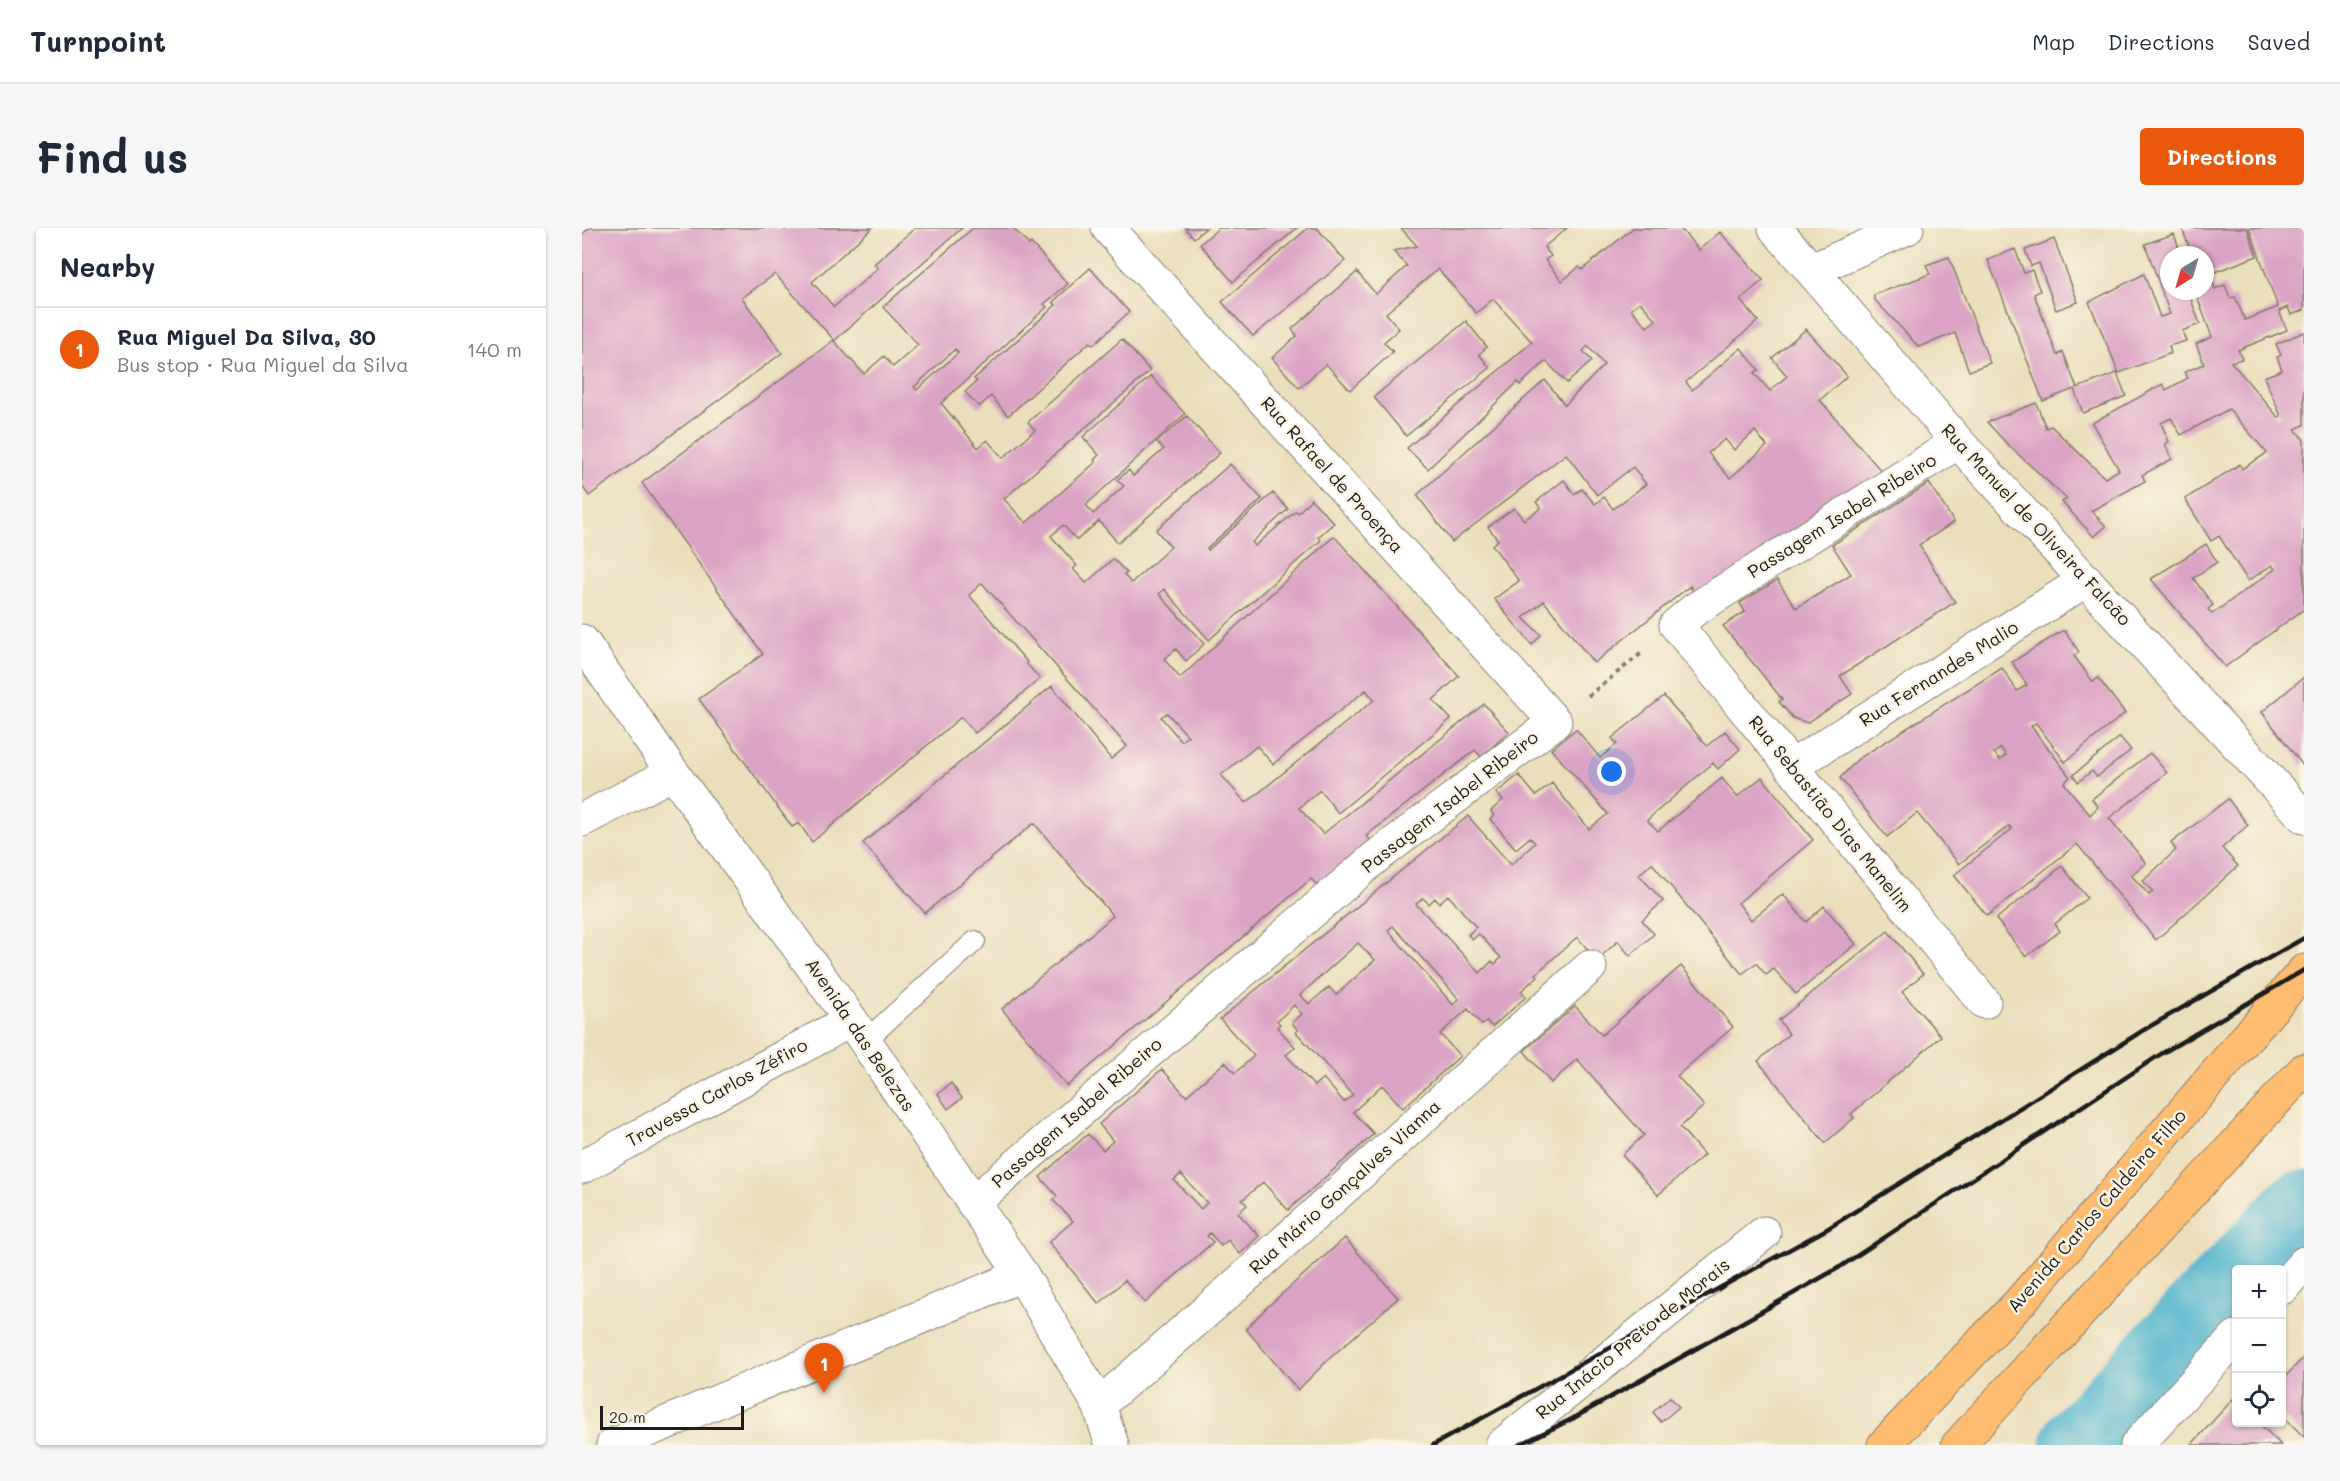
<!DOCTYPE html>
<html lang="en">
<head>
<meta charset="utf-8">
<style>
	body { margin:0; font-family:Mali,sans-serif; background:#f6f6f7; color:#1f2937 }
	.controls { position:absolute; right:18px; bottom:18px; display:grid; overflow:hidden; border-radius:6px; box-shadow:0 2px 4px #0004 }
	.controls button { width:54px; height:54px; display:grid; place-items:center; padding:0; border:0; border-bottom:2px solid #e0e1e3; background:#fff; color:#1f2937; font:30px sans-serif }
	.compass { position:absolute; left:1578px; top:18px; width:54px; height:54px; border-radius:50%; background:#fff; box-shadow:0 2px 4px #0004; rotate:217deg }
	.scale { position:absolute; left:18px; bottom:15px; width:144px; box-sizing:border-box; padding-left:6px; border:3px solid #1c1c1c; border-top:0; font-size:16px; line-height:21px; white-space:nowrap; color:#1c1c1c; -webkit-text-stroke:4px #fcf5e5; paint-order:stroke }
	.you { position:absolute; left:1030px; top:544px; width:21px; height:21px; margin:-15px; border:4px solid #fff; border-radius:50%; background:#1a73e8; box-shadow:0 0 0 9px #1a73e833 }
	.badge { display:grid; place-items:center; width:39px; height:39px; border-radius:50%; background:#ea580c; color:#fff; font-size:20px; font-weight:700 }
	.pin { position:absolute; translate:-50% -50px; filter:drop-shadow(0 2px 3px #0008) }
	.pin::after { content:''; position:absolute; top:32px; width:21px; height:18px; background:inherit; clip-path:polygon(0 0,100% 0,50% 100%) }
	.list { margin:0; padding:0; list-style:none }
	h2 { display:flex; justify-content:space-between; align-items:center; height:78px; margin:0; padding:0 24px; font-size:26px }
	h2 small { font-size:20px; font-weight:400; color:#747a83 }
	.list li { display:grid; grid-template-columns:39px 1fr auto; gap:18px; align-items:center; box-sizing:border-box; height:84px; padding:0 24px; border-top:2px solid #e0e1e3 }
	.list b { display:block; font-size:22px; white-space:nowrap }
	.list p { margin:0; font-size:20px; white-space:nowrap; color:#747a83 }
	.list em { font-size:20px; font-style:normal; color:#747a83 }
	.icon { flex:none; width:33px; height:33px; fill:none; stroke:currentColor; stroke-width:2; stroke-linecap:round; stroke-linejoin:round }
	.map { position:relative; flex:none; width:1722px; height:1217px; overflow:hidden; border-radius:6px }
	header { display:flex; align-items:center; gap:36px; box-sizing:border-box; height:84px; padding:0 30px; background:#fff; border-bottom:2px solid #e0e1e3 }
	header strong { font-size:28px }
	nav { display:flex; gap:33px; margin-inline-start:auto; font-size:21px }
	.intro { display:flex; align-items:center; justify-content:space-between; box-sizing:border-box; height:144px; padding:0 36px }
	h1 { margin:0; font-size:42px }
	.button { padding:15px 27px; border-radius:6px; background:#ea580c; color:#fff; font-size:21px; font-weight:700 }
	main { display:flex; gap:36px; padding:0 36px }
	aside { flex:1; background:#fff; border-radius:6px; box-shadow:0 2px 4px #0004 }
	.map>svg:first-child { display:block }
</style>
</head>
<body>
<header>
<strong>Turnpoint</strong>
<nav><a>Map</a><a>Directions</a><a>Saved</a></nav>
</header>
<div class="intro"><h1>Find us</h1><a class="button">Directions</a></div>
<main>
<aside>
<h2>Nearby<small></small></h2>
<ul class="list">
<li><span class="badge">1</span><div><b>Rua Miguel Da Silva, 30</b><p>Bus stop · Rua Miguel da Silva</p></div><em>140 m</em></li>
</ul>
</aside>
<div class="map">
<svg width="1722" height="1217" viewBox="0 0 1722 1217">
	<rect width="100%" height="100%" fill="#fcf5e5"/>
	<filter id="ink" filterUnits="userSpaceOnUse"><feTurbulence type="fractalNoise" baseFrequency=".0167" numOctaves="2"/><feDisplacementMap in="SourceGraphic" scale="12" xChannelSelector="R" yChannelSelector="G"/><feConvolveMatrix kernelMatrix="1 2 1 2 8 2 1 2 1" color-interpolation-filters="sRGB"/></filter>
	<filter id="wash" filterUnits="userSpaceOnUse"><feTurbulence type="fractalNoise" baseFrequency=".008" numOctaves="4" result="noise"/><feDisplacementMap in="SourceGraphic" scale="24" xChannelSelector="R" yChannelSelector="G"/><feGaussianBlur stdDeviation="1.35" result="paint"/><feColorMatrix in="noise" values="0 0 0 0 0 0 0 0 0 0 0 0 0 0 0 0 0 1.4 0 .05"/><feComposite in="paint" operator="in"/></filter>
	<g filter="url(#wash)">
		<rect width="100%" height="100%" fill="#ebdebb"/>
		<g fill="none" stroke-linecap="round" stroke-linejoin="round">
			<g stroke="#4eb2cd" stroke-width="87">
				<path d="M 1668,1042 L 1722,985"/>
				<path d="M 1502,1217 L 1654,1056"/>
			</g>
		</g>
		<g id="blocks">
			<g fill="#dba3c5" fill-rule="evenodd">
				<path d="M 8,0 L 201,0 L 203,2 L 206,0 L 290,0 L 230,54 L 252,79 L 296,40 L 292,36 L 333,0 L 380,0 L 252,113 L 282,146 L 302,128 L 311,139 L 336,117 L 301,79 L 391,0 L 431,0 L 447,17 L 449,15 L 486,56 L 462,76 L 465,79 L 359,175 L 396,220 L 405,212 L 421,230 L 453,202 L 446,194 L 540,111 L 568,143 L 422,271 L 444,295 L 514,234 L 512,232 L 517,227 L 501,209 L 569,148 L 603,186 L 504,277 L 511,286 L 542,258 L 535,252 L 547,242 L 551,248 L 582,221 L 575,214 L 605,188 L 638,225 L 536,315 L 517,293 L 495,312 L 481,297 L 469,308 L 495,338 L 491,341 L 504,355 L 531,331 L 545,345 L 542,347 L 549,355 L 589,319 L 574,302 L 648,236 L 680,271 L 625,320 L 626,322 L 691,265 L 706,281 L 670,314 L 673,318 L 714,283 L 716,285 L 729,271 L 752,295 L 736,309 L 739,312 L 627,412 L 582,361 L 577,366 L 622,416 L 604,433 L 594,421 L 582,431 L 598,450 L 752,308 L 877,448 L 851,472 L 869,491 L 756,585 L 738,562 L 717,580 L 741,606 L 902,476 L 927,504 L 899,529 L 893,522 L 784,608 L 789,613 L 737,659 L 729,651 L 485,858 L 420,781 L 531,688 L 452,595 L 343,685 L 281,615 L 470,458 L 529,531 L 545,518 L 400,355 L 387,367 L 445,434 L 444,435 L 458,451 L 393,505 L 379,489 L 230,614 L 217,595 L 210,599 L 117,471 L 181,426 L 60,255 L 252,112 L 193,46 L 160,70 L 200,125 L 7,268 L 0,258 L 0,6 ZM 373,121 L 376,125 L 335,162 L 332,159 ZM 784,462 L 792,472 L 664,575 L 639,547 L 675,518 L 691,536 ZM 585,485 L 606,508 L 599,513 L 579,489 Z"/>
				<path d="M 603,0 L 624,0 L 612,10 Z"/>
				<path d="M 637,0 L 715,0 L 651,54 L 618,16 Z"/>
				<path d="M 726,0 L 735,0 L 763,33 L 671,108 L 640,74 Z"/>
				<path d="M 819,0 L 985,0 L 962,19 L 969,28 L 963,32 L 980,53 L 997,39 L 1000,42 L 1051,0 L 1098,0 L 1117,22 L 1138,4 L 1181,52 L 1158,72 L 1176,93 L 1104,154 L 1110,162 L 1159,120 L 1177,142 L 1172,145 L 1188,163 L 1205,148 L 1190,130 L 1224,101 L 1265,148 L 1238,172 L 1300,244 L 1114,369 L 1108,358 L 1012,435 L 962,373 L 941,390 L 959,407 L 950,417 L 912,371 L 937,353 L 910,317 L 916,312 L 906,299 L 932,280 L 942,292 L 959,280 L 954,274 L 982,252 L 992,266 L 1000,261 L 1013,276 L 1022,269 L 1031,281 L 1064,256 L 1051,239 L 1015,267 L 984,226 L 870,314 L 835,267 L 963,152 L 983,177 L 1022,137 L 1006,118 L 1001,123 L 1010,133 L 985,155 L 964,133 L 938,157 L 936,154 L 846,241 L 825,220 L 950,114 L 911,71 L 894,85 L 856,41 L 804,85 L 817,101 L 802,114 L 811,124 L 768,162 L 744,136 L 717,160 L 690,130 L 715,108 L 710,101 L 775,44 L 794,66 L 825,38 L 811,23 L 835,18 ZM 1058,74 L 1074,92 L 1065,99 L 1049,81 ZM 1173,203 L 1185,218 L 1148,250 L 1126,225 L 1143,211 L 1152,222 Z"/>
				<path d="M 1600,0 L 1665,0 L 1675,28 L 1628,46 L 1633,61 L 1643,57 L 1648,70 L 1653,69 L 1663,92 L 1696,79 L 1667,0 L 1722,0 L 1722,82 L 1709,87 L 1706,79 L 1697,83 L 1705,102 L 1656,122 L 1660,131 L 1649,134 L 1696,189 L 1699,188 L 1682,149 L 1700,142 L 1695,129 L 1699,127 L 1694,116 L 1722,104 L 1722,197 L 1713,201 L 1722,212 L 1722,381 L 1643,439 L 1569,351 L 1624,316 L 1635,334 L 1611,350 L 1631,377 L 1626,381 L 1630,386 L 1693,341 L 1690,337 L 1666,353 L 1637,308 L 1629,313 L 1603,271 L 1658,236 L 1660,241 L 1685,225 L 1647,181 L 1599,207 L 1589,190 L 1579,195 L 1587,214 L 1583,216 L 1590,231 L 1560,247 L 1563,253 L 1509,283 L 1524,298 L 1512,309 L 1480,274 L 1485,271 L 1425,216 L 1405,194 L 1454,175 L 1464,200 L 1469,198 L 1523,250 L 1537,242 L 1510,195 L 1581,156 L 1584,162 L 1606,150 L 1602,144 L 1622,136 L 1614,116 L 1630,109 L 1613,63 L 1623,63 L 1623,27 L 1610,27 Z"/>
				<path d="M 1592,6 L 1599,26 L 1587,27 L 1587,63 L 1606,63 L 1618,96 L 1600,103 L 1604,113 L 1587,118 L 1589,125 L 1537,145 L 1507,74 L 1562,46 L 1578,89 L 1588,86 L 1563,16 Z"/>
				<path d="M 1472,11 L 1496,74 L 1474,82 L 1457,35 L 1449,38 L 1443,22 Z"/>
				<path d="M 1433,21 L 1442,45 L 1450,42 L 1458,63 L 1452,66 L 1475,127 L 1481,124 L 1495,160 L 1535,145 L 1544,168 L 1501,185 L 1492,161 L 1461,173 L 1406,32 Z"/>
				<path d="M 1367,29 L 1408,135 L 1387,143 L 1373,105 L 1337,119 L 1292,71 L 1292,67 L 1348,46 L 1344,37 Z"/>
				<path d="M 508,40 L 547,84 L 511,117 L 508,114 L 426,188 L 409,168 L 397,179 L 383,164 L 395,153 L 392,151 L 474,77 L 471,74 Z"/>
				<path d="M 884,93 L 905,119 L 897,126 L 908,140 L 824,208 L 792,169 Z"/>
				<path d="M 1347,255 L 1372,294 L 1337,317 L 1373,374 L 1258,448 L 1270,466 L 1225,495 L 1211,490 L 1197,474 L 1200,471 L 1141,398 L 1163,384 L 1158,375 L 1195,352 L 1214,380 L 1269,346 L 1250,317 Z"/>
				<path d="M 1480,403 L 1483,403 L 1497,424 L 1492,428 L 1511,454 L 1516,450 L 1543,485 L 1483,534 L 1454,495 L 1449,498 L 1488,549 L 1482,555 L 1508,587 L 1516,579 L 1510,571 L 1568,525 L 1585,545 L 1527,590 L 1564,635 L 1549,647 L 1567,667 L 1571,664 L 1561,653 L 1594,622 L 1589,615 L 1646,571 L 1666,597 L 1640,620 L 1656,638 L 1574,712 L 1495,616 L 1405,688 L 1372,647 L 1430,601 L 1427,598 L 1377,636 L 1335,585 L 1305,609 L 1258,550 L 1276,531 L 1420,440 L 1435,463 L 1445,457 L 1430,434 ZM 1419,520 L 1424,527 L 1418,532 L 1412,525 Z"/>
				<path d="M 1722,449 L 1722,539 L 1680,484 Z"/>
				<path d="M 1082,468 L 1125,518 L 1143,503 L 1158,521 L 1136,541 L 1131,535 L 1065,592 L 1076,603 L 1140,550 L 1155,569 L 1180,549 L 1231,612 L 1156,675 L 1169,692 L 1201,666 L 1224,694 L 1242,678 L 1274,716 L 1214,766 L 1192,741 L 1184,747 L 1174,735 L 1160,746 L 1070,635 L 1057,647 L 1081,673 L 1060,692 L 1072,706 L 1048,728 L 1036,713 L 1015,732 L 995,709 L 954,746 L 956,748 L 939,763 L 944,769 L 910,799 L 905,793 L 900,797 L 886,781 L 858,806 L 878,828 L 821,880 L 800,857 L 771,884 L 792,906 L 706,982 L 681,954 L 660,972 L 665,977 L 656,985 L 677,1008 L 658,1026 L 646,1012 L 639,1018 L 628,1005 L 625,1008 L 631,1014 L 563,1075 L 543,1052 L 517,1076 L 467,1014 L 491,993 L 471,972 L 475,968 L 458,949 L 506,906 L 521,922 L 531,913 L 517,896 L 580,841 L 604,868 L 643,834 L 653,845 L 672,828 L 638,791 L 886,588 L 929,637 L 953,615 L 948,609 L 934,621 L 908,591 L 912,588 L 909,583 L 921,572 L 914,565 L 937,547 L 954,568 L 970,555 L 1007,601 L 1026,586 L 969,521 L 994,501 L 1018,530 L 1035,516 L 1030,510 ZM 866,667 L 894,699 L 886,707 L 891,711 L 897,706 L 919,730 L 913,736 L 910,733 L 898,745 L 834,676 L 841,670 L 847,676 L 853,670 L 857,675 ZM 811,698 L 877,771 L 871,777 L 806,702 ZM 776,715 L 793,732 L 754,767 L 747,759 L 727,776 L 718,767 ZM 712,777 L 720,786 L 710,795 L 716,802 L 714,804 L 771,867 L 762,874 L 741,850 L 732,858 L 704,827 L 713,819 L 695,799 L 698,796 L 695,793 ZM 599,946 L 625,975 L 619,981 L 592,952 Z"/>
				<path d="M 1538,509 L 1549,522 L 1515,549 L 1510,543 L 1496,554 L 1491,547 Z"/>
				<path d="M 1480,638 L 1505,670 L 1473,696 L 1478,703 L 1444,729 L 1414,691 Z"/>
				<path d="M 1306,703 L 1341,746 L 1320,764 L 1359,808 L 1269,886 L 1272,890 L 1243,915 L 1176,833 L 1207,806 L 1197,792 Z"/>
				<path d="M 1099,738 L 1151,799 L 1095,848 L 1122,878 L 1098,899 L 1122,927 L 1076,967 L 1040,927 L 1062,907 L 995,831 L 969,855 L 942,823 L 993,778 L 1020,807 Z"/>
				<path d="M 369,855 L 380,870 L 366,881 L 356,866 Z"/>
				<path d="M 763,1010 L 816,1070 L 748,1130 L 716,1162 L 664,1101 L 683,1081 Z"/>
				<path d="M 1722,1129 L 1722,1209 L 1700,1187 L 1700,1152 Z"/>
				<path d="M 1088,1169 L 1097,1179 L 1079,1194 L 1071,1184 Z"/>
				<path d="M 1651,1171 L 1654,1174 L 1654,1194 L 1676,1194 L 1699,1217 L 1609,1217 Z"/>
			</g>
		</g>
	</g>
	<g filter="url(#ink)">
		<use href="#blocks" fill-opacity="0" stroke="#847d6c" stroke-width="1.5"/>
		<g fill="none" stroke-linecap="round" stroke-linejoin="round">
			<g stroke="#847d6c" stroke-width="22">
				<path id="service" d="M 283,813 L 393,713"/>
			</g>
			<g stroke="#847d6c" stroke-width="35">
				<g id="minor">
					<path d="M 1193,0 L 1376,214 L 1722,589"/>
					<path d="M 1230,42 L 1325,0"/>
					<path d="M 1376,214 L 1112,382 L 1094,397 L 1402,774"/>
					<path d="M 1209,539 L 1504,352"/>
					<path d="M 0,592 L 91,545"/>
					<path d="M 0,939 L 269,792"/>
					<path d="M 391,975 L 794,629 L 973,494 L 526,0"/>
					<path d="M 1700,1060 L 1722,1035"/>
					<path d="M 517,1177 L 653,1058 L 1008,739"/>
					<path d="M 31,1217 L 440,1047"/>
					<path d="M 920,1217 L 1182,1005"/>
					<path d="M 1555,1217 L 1654,1109"/>
				</g>
			</g>
			<g stroke="#847d6c" stroke-width="35">
				<path id="tertiary" d="M 0,413 L 91,545 L 269,792 L 440,1047 L 517,1177 L 530,1217"/>
			</g>
			<g stroke="#847d6c" stroke-width="35">
				<g id="primary">
					<path d="M 1302,1217 L 1438,1074 L 1722,743"/>
					<path d="M 1376,1217 L 1722,842"/>
				</g>
			</g>
			<path stroke="#847d6c" stroke-width="4" stroke-dasharray="4.5 4.5" stroke-linecap="butt" d="M 1006,468 L 1061,424"/>
			<use href="#service" stroke="#fff" stroke-width="20"/>
			<use href="#minor" stroke="#fff" stroke-width="33"/>
			<use href="#tertiary" stroke="#fff" stroke-width="33"/>
			<use href="#primary" stroke="#febc70" stroke-width="33"/>
			<g stroke="#1c1c1c" stroke-width="4.5">
				<path d="M 851,1217 L 1245,1001 L 1565,800 L 1722,710"/>
				<path d="M 937,1217 L 990,1191 L 1258,1039 L 1579,826 L 1722,742"/>
			</g>
		</g>
	</g>
	<g text-anchor="middle" stroke-width="5" stroke-linejoin="round" paint-order="stroke">
		<g font-size="18" fill="#1c1c1c" stroke="#fcf5e5">
			<text transform="translate(750 247) rotate(48)" y="6">Rua Rafael de Proença</text>
			<text transform="translate(1260 288) rotate(-32)" y="6">Passagem Isabel Ribeiro</text>
			<text transform="translate(1454 297) rotate(47)" y="6">Rua Manuel de Oliveira Falcão</text>
			<text transform="translate(1357 446) rotate(-32)" y="6">Rua Fernandes Malio</text>
			<text transform="translate(868 574) rotate(-38)" y="6">Passagem Isabel Ribeiro</text>
			<text transform="translate(1248 586) rotate(51)" y="6">Rua Sebastião Dias Manelim</text>
			<text transform="translate(278 807) rotate(56)" y="6">Avenida das Belezas</text>
			<text transform="translate(135 865) rotate(-29)" y="6">Travessa Carlos Zéfiro</text>
			<text transform="translate(495 885) rotate(-41)" y="6">Passagem Isabel Ribeiro</text>
			<text transform="translate(763 959) rotate(-42)" y="6">Rua Mário Gonçalves Vianna</text>
			<text transform="translate(1515 983) rotate(-49)" y="6">Avenida Carlos Caldeira Filho</text>
			<text transform="translate(1051 1111) rotate(-39)" y="6">Rua Inácio Preto de Morais</text>
		</g>
	</g>
</svg>
<div class="controls">
<button>+</button>
<button>−</button>
<button><svg class="icon" aria-label="locate" viewBox="0 0 24 24"><circle cx="12" cy="12" r="6"/><path d="M12 2v4M12 18v4M2 12h4M18 12h4"/></svg></button>
</div>
<svg class="compass" viewBox="-18 -18 36 36"><path d="M0-13l5 13h-10z" fill="#e53935"/><path d="M0 13l5-13h-10z" fill="#747a83"/></svg>
<div class="scale">20 m</div>
<div class="you"></div>
<div class="pin badge" style="left:242px;top:1165px">1</div>
</div>
</main>
</body>
</html>
